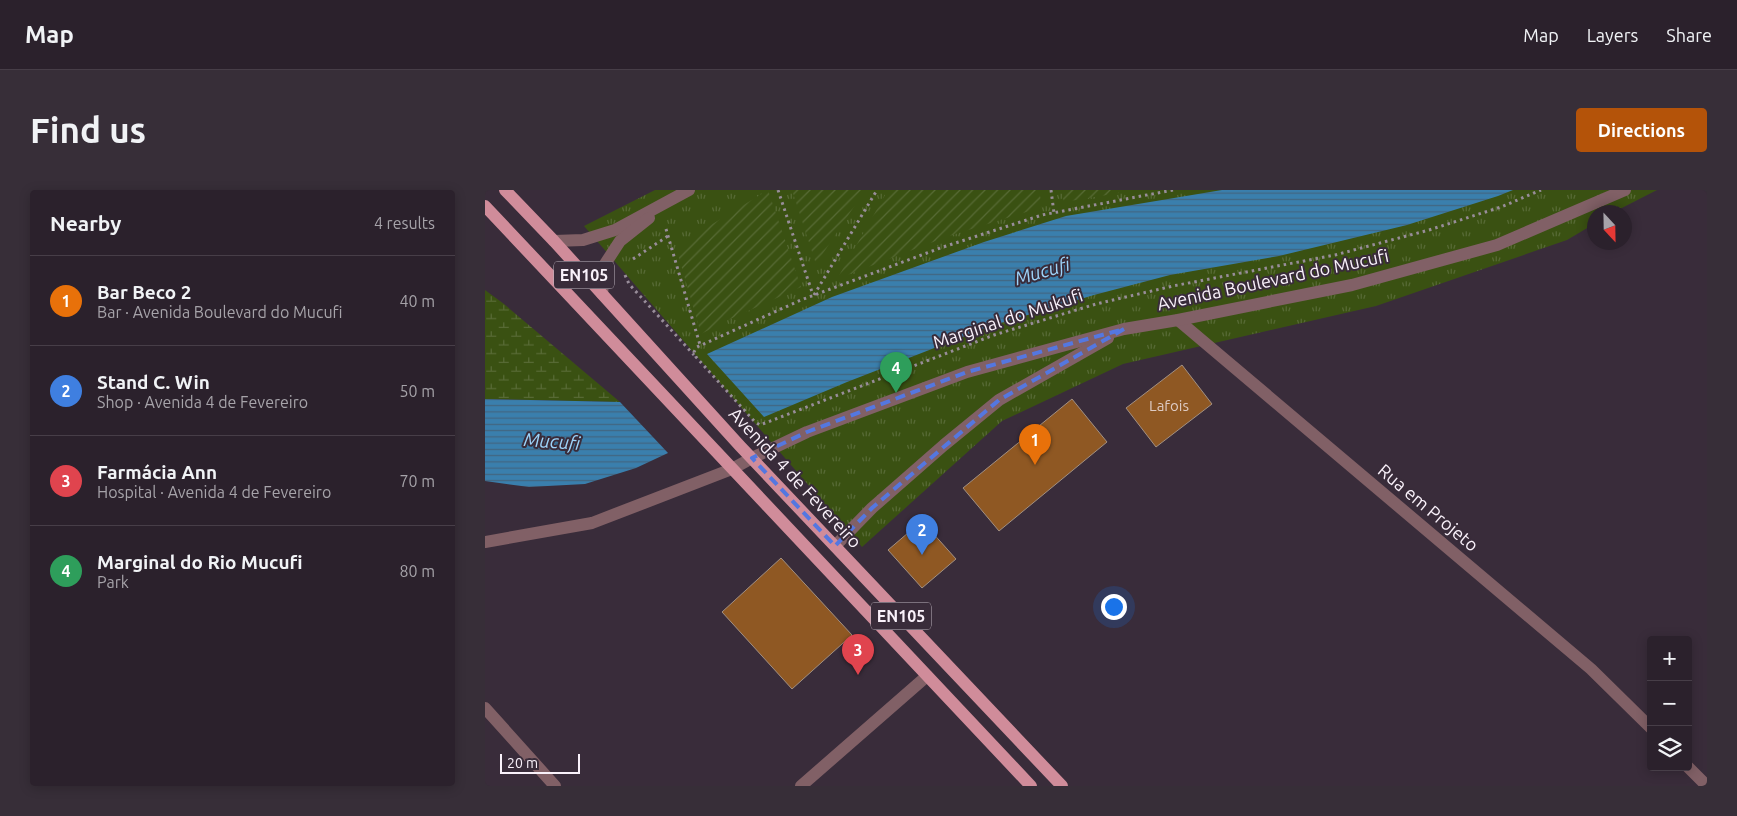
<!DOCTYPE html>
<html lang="en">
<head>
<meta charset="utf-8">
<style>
	body { margin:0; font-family:Ubuntu,sans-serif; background:#372e38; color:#f1f3f6 }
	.controls { position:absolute; right:15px; bottom:15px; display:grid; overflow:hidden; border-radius:5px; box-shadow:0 2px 12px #0003 }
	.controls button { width:45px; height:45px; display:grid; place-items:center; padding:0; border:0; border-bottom:1px solid #473e48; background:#2b212c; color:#f1f3f6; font:25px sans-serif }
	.compass { position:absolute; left:1102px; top:15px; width:45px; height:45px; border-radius:50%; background:#2b212c; box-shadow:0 2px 12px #0003; rotate:158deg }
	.scale { position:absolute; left:15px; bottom:12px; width:80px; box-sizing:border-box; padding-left:5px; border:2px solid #f9f1fa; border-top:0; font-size:14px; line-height:18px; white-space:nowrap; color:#f9f1fa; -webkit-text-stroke:4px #392c3a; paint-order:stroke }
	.you { position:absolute; left:628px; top:416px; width:18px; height:18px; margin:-12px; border:4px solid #fff; border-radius:50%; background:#1a73e8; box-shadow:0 0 0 8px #1a73e833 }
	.badge { display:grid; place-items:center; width:32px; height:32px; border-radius:50%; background:#b45309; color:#fff; font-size:16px; font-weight:700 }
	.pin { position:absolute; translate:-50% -41px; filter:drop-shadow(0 1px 2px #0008) }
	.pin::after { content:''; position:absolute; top:26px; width:18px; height:15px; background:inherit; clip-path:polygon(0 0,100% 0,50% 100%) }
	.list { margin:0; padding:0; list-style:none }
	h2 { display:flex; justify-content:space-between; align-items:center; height:65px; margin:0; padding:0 20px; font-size:21px }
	h2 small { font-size:16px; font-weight:400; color:#a6a3a9 }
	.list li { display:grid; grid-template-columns:32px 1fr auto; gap:15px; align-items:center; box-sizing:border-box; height:90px; padding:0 20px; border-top:1px solid #473e48 }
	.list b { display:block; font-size:19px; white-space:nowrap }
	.list p { margin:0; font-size:16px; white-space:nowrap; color:#a6a3a9 }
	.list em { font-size:16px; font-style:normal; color:#a6a3a9 }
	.icon { flex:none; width:28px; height:28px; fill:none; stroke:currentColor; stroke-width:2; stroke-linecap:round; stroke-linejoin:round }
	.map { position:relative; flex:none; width:1222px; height:596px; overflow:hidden; border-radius:5px }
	header { display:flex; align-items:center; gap:30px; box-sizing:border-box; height:70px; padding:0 25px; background:#2b212c; border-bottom:1px solid #473e48 }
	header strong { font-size:24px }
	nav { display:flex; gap:28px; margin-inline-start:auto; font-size:18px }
	.intro { display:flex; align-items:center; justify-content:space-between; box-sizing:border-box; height:120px; padding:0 30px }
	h1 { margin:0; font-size:35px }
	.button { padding:12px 22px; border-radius:5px; background:#b45309; color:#fff; font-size:18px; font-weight:700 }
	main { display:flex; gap:30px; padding:0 30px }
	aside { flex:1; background:#2b212c; border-radius:5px; box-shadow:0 2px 12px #0003 }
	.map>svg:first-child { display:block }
</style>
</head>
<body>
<header>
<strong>Map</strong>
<nav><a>Map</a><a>Layers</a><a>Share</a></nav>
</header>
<div class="intro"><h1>Find us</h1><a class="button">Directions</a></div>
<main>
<aside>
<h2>Nearby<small>4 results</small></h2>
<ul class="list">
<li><span class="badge" style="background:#e8710a">1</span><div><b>Bar Beco 2</b><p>Bar · Avenida Boulevard do Mucufi</p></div><em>40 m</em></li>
<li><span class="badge" style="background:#3f7fe0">2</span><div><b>Stand C. Win</b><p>Shop · Avenida 4 de Fevereiro</p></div><em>50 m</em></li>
<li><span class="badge" style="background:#e0444e">3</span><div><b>Farmácia Ann</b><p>Hospital · Avenida 4 de Fevereiro</p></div><em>70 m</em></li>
<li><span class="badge" style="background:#2e9e5b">4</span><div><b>Marginal do Rio Mucufi</b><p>Park</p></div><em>80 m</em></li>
</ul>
</aside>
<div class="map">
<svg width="1222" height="596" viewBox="0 0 1222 596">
	<defs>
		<pattern id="wetland-marsh" width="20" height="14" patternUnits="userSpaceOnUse" patternTransform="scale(1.25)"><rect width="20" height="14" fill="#3a5112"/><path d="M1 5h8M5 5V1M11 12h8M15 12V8" fill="none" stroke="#576a35"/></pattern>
		<pattern id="park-tufts" width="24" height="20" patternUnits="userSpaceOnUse" patternTransform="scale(1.25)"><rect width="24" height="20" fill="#3a5112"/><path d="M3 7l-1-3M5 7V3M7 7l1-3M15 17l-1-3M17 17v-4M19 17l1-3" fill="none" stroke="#576a35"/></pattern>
		<pattern id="garden-furrows" width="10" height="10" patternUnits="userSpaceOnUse" patternTransform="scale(1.25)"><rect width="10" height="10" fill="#3a5112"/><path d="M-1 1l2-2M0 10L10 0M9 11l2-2" fill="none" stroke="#576a35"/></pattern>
		<pattern id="water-rules" width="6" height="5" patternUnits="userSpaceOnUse" patternTransform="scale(1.25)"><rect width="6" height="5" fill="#3a7fad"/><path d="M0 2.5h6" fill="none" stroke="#426681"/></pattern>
	</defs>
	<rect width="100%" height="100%" fill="#392c3a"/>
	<path fill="url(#wetland-marsh)" d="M 0,100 L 19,114 L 135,212 L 0,209 Z"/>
	<path fill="url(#park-tufts)" d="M 170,0 L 1172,0 L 1129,22 L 1110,22 L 1109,34 L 1082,50 L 891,116 L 638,174 L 517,231 L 377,357 L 99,36 Z"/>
	<g fill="url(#garden-furrows)">
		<path d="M 283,0 L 316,97 L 241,131 L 216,144 L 192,61 L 211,44 Z"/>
		<path d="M 307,0 L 380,0 L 331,74 Z"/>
		<path d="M 403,0 L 554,0 L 557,17 L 461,47 L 352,89 Z"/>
		<path d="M 576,0 L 634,0 L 634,3 L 579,12 Z"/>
	</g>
	<g fill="url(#water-rules)">
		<path d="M 737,0 L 1028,0 L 1013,6 L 922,35 L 794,66 L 685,85 L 609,105 L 506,136 L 362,192 L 279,227 L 222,164 L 347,107 L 499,52 L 581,26 Z"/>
		<path d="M 0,209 L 135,212 L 183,263 L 151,278 L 100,294 L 44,297 L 0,291 Z"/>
	</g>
	<g fill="#8f5823" stroke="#a29082">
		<path d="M 697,175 L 727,214 L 671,257 L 641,218 Z"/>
		<path d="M 587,209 L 622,252 L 514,341 L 478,298 Z"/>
		<path d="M 437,331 L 471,369 L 437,398 L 403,360 Z"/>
		<path d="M 296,368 L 367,445 L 307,499 L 237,422 Z"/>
	</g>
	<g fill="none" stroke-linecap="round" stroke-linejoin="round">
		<g stroke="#988d99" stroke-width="3" stroke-dasharray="2.5 4" stroke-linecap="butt">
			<path d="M 293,0 L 328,105"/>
			<path d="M 566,0 L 569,23"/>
			<path d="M 688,0 L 557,25 L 458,57 L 316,110 L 212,157 L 209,162 L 211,167 L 270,232 L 275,235 L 509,145 L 611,114 L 688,96 L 850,65 L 944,40 L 1016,17 L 1056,0"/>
			<path d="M 181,39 L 215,155"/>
			<path d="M 148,69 L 183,46"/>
			<path d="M 140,85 L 144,94 L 209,165"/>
			<path d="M 329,105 L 392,0"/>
		</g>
		<g stroke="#816066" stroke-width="12">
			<path d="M 69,51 L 98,50 L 130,40 L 204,0"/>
			<path d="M 117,104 L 120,74 L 135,51 L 164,28"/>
			<path d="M 693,130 L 1106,479 L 1166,538"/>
			<path d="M 0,352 L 107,333 L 247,279 L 267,268 L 322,242 L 482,182 L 639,139 L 693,130 L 867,95 L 1012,55 L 1140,0"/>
			<path d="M 350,356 L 387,318 L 459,255 L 514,210 L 623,148"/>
			<path d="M 0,518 L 70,596"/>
			<path d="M 1203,577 L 1222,596"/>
			<path d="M 316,596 L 442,486"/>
		</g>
		<g stroke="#d08c9a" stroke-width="12">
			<path d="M 20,0 L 69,51 L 255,256 L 577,596"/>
			<path d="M 0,16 L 546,596"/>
		</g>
	</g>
	<path fill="none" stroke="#5477e0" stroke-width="4" stroke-dasharray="10 6" stroke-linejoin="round" d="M 639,139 L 514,210 L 387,318 L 350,356 L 267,268 L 322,242 L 482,182 Z"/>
	<g text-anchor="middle" stroke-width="4" stroke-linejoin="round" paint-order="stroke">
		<g font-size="15" fill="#decbc4">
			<text x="684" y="221">Lafois</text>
		</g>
		<g fill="#392c3a" stroke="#bfb6c0" stroke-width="1">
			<rect x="69" y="71.5" width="60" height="27" rx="4"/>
			<rect x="386" y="412.5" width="60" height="27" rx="4"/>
		</g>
		<g font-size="16" font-weight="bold" fill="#f9f1fa">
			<text x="99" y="91">EN105</text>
			<text x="416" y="432">EN105</text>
		</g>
		<g font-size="18" fill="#f9f1fa" stroke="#392c3a">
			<text transform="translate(788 90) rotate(-12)" y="6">Avenida Boulevard do Mucufi</text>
			<text transform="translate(523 129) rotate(-18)" y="6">Marginal do Mukufi</text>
			<text transform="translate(310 288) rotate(47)" y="6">Avenida 4 de Fevereiro</text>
			<text transform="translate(943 318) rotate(40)" y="6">Rua em Projeto</text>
		</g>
		<g font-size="19" font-style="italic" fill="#9dd3f9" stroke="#392c3a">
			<text transform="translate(557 81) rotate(-16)" y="7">Mucufi</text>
			<text transform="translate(67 251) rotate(4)" y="7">Mucufi</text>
		</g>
	</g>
</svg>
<div class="controls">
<button>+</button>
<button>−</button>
<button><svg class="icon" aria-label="layers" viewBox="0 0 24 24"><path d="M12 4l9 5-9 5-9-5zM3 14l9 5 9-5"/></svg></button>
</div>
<svg class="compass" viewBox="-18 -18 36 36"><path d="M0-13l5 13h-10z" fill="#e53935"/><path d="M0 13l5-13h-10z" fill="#a6a3a9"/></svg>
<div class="scale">20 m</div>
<div class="you"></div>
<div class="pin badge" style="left:550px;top:275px;background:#e8710a">1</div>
<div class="pin badge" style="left:437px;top:365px;background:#3f7fe0">2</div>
<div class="pin badge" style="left:373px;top:485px;background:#e0444e">3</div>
<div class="pin badge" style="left:411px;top:203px;background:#2e9e5b">4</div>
</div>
</main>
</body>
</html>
